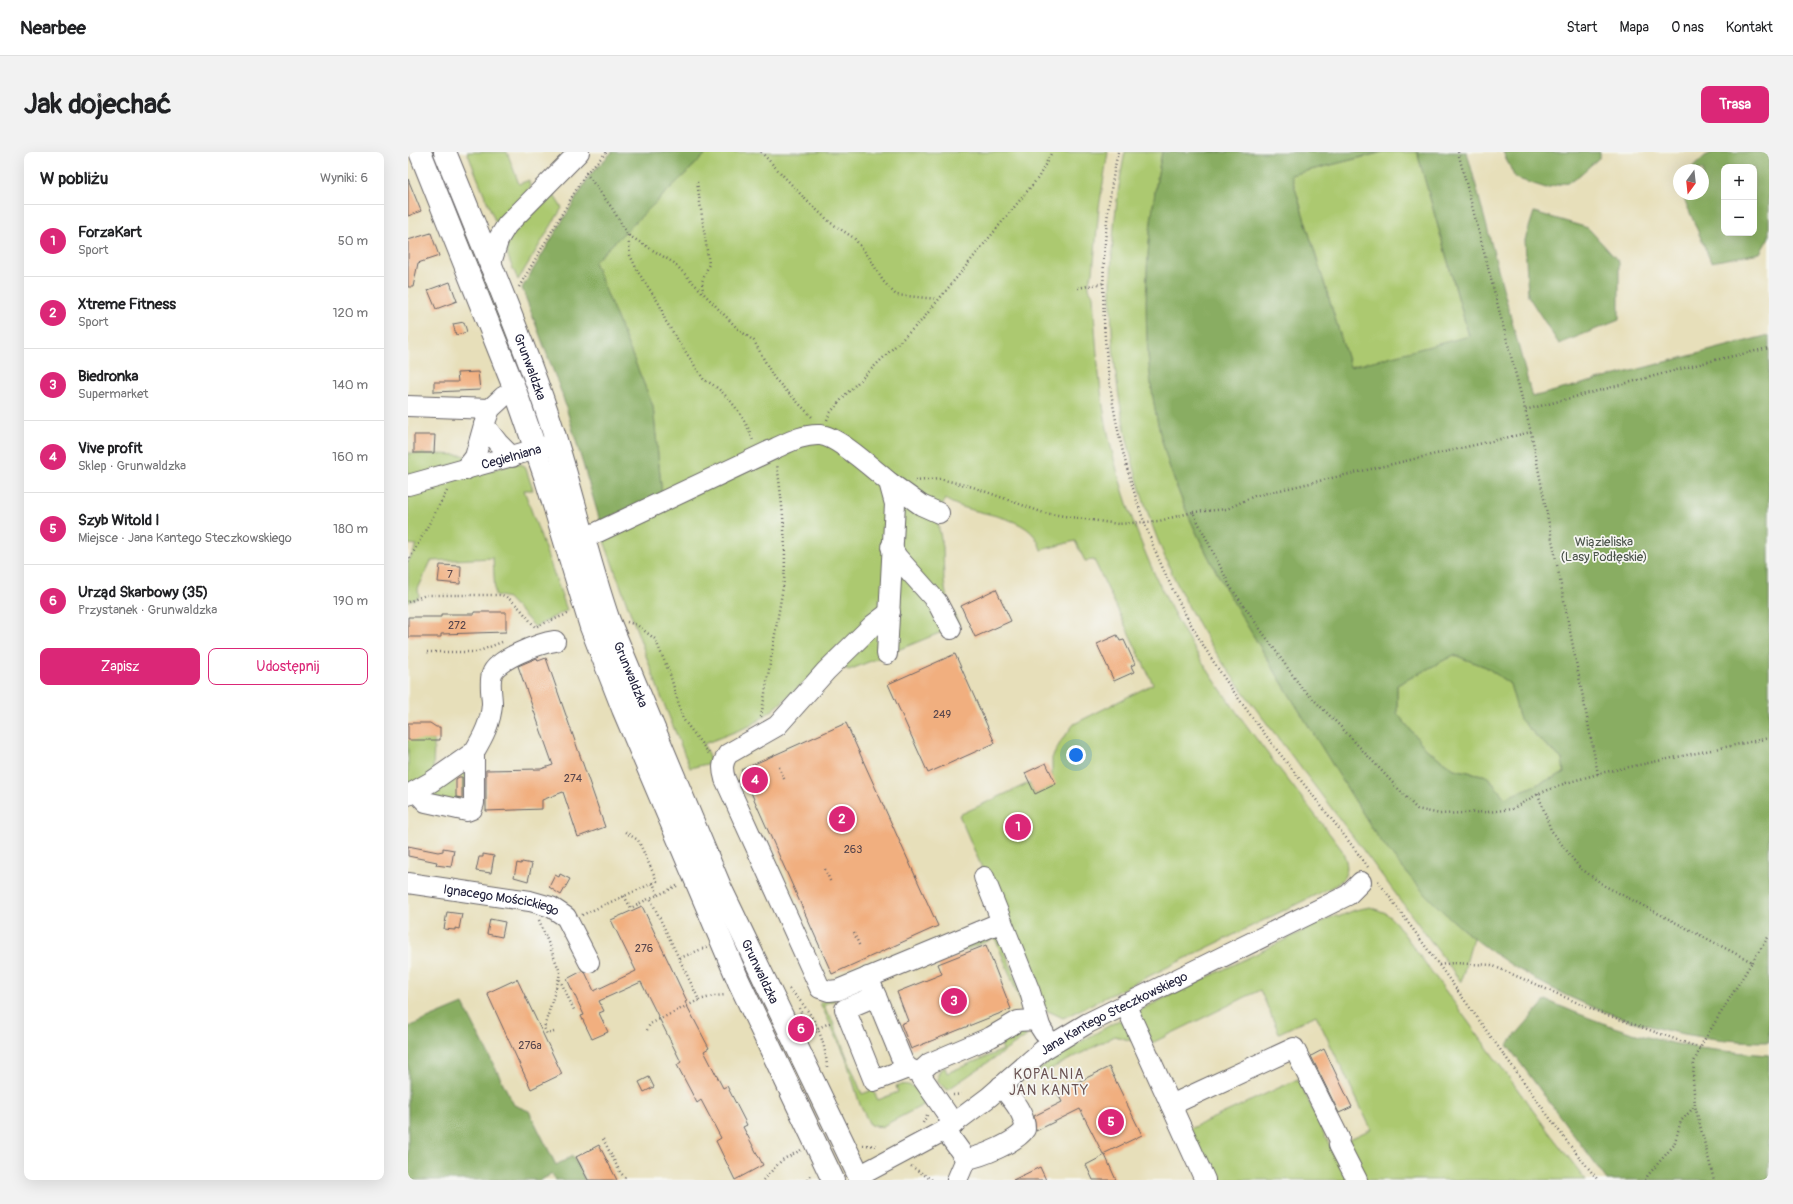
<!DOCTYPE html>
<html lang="pl">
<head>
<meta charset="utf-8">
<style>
	body { margin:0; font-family:Pangolin,sans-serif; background:#f2f2f2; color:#202124 }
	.controls { position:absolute; right:12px; top:12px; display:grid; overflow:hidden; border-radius:8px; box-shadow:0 4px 16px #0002 }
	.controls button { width:36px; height:36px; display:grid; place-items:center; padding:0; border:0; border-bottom:1px solid #e0e0e0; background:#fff; color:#202124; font:20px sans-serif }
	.compass { position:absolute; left:1265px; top:12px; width:36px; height:36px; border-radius:50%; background:#fff; box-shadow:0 4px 16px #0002; rotate:195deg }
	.you { position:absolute; left:668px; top:603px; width:14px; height:14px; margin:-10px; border:3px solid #fff; border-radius:50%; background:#1a73e8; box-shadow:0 0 0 6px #1a73e833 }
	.badge { display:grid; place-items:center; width:26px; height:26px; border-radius:50%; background:#db2777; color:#fff; font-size:13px; font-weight:700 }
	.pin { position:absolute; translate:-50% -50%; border:2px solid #fff; box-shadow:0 1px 4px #0006 }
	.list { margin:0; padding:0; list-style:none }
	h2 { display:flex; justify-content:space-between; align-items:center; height:52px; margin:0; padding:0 16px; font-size:17px }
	h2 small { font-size:13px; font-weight:400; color:#757577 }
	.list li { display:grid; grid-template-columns:26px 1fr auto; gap:12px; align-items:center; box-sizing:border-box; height:72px; padding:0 16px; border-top:1px solid #e0e0e0 }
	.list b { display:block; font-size:15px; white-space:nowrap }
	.list p { margin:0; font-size:13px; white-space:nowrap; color:#757577 }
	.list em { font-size:13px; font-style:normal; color:#757577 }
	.actions { display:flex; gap:8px; padding:12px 16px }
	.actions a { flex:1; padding:9px 0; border:1px solid #db2777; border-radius:8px; text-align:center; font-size:14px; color:#db2777 }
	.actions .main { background:#db2777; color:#fff }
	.map { position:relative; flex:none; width:1361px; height:1028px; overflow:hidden; border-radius:8px }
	header { display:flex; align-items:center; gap:24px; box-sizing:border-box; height:56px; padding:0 20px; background:#fff; border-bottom:1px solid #e0e0e0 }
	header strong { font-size:19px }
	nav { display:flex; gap:22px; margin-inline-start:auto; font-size:14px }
	.intro { display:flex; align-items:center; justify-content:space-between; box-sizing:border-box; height:96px; padding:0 24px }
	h1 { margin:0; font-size:28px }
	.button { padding:10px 18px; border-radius:8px; background:#db2777; color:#fff; font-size:14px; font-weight:700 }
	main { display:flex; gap:24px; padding:0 24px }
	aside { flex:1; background:#fff; border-radius:8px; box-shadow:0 4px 16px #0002 }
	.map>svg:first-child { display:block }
</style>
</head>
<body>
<header>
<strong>Nearbee</strong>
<nav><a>Start</a><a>Mapa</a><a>O nas</a><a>Kontakt</a></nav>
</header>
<div class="intro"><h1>Jak dojechać</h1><a class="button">Trasa</a></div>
<main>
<aside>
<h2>W pobliżu<small>Wyniki: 6</small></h2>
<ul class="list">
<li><span class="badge">1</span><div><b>ForzaKart</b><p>Sport</p></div><em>50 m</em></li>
<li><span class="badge">2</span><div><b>Xtreme Fitness</b><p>Sport</p></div><em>120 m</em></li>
<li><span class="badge">3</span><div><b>Biedronka</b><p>Supermarket</p></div><em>140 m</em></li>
<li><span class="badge">4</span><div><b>Vive profit</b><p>Sklep · Grunwaldzka</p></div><em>160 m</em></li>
<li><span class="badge">5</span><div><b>Szyb Witold I</b><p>Miejsce · Jana Kantego Steczkowskiego</p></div><em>180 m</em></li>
<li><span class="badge">6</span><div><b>Urząd Skarbowy (35)</b><p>Przystanek · Grunwaldzka</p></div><em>190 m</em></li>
</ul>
<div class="actions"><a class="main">Zapisz</a><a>Udostępnij</a></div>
</aside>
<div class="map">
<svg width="1361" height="1028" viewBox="0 0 1361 1028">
	<rect width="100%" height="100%" fill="#f6f6f2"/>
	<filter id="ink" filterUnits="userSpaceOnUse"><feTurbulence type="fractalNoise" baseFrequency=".025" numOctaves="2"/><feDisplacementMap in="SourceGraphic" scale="8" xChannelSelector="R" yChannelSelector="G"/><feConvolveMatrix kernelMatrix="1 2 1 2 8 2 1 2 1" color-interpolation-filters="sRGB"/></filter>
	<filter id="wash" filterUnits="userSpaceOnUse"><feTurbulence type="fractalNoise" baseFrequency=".012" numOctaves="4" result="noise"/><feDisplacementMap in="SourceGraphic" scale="16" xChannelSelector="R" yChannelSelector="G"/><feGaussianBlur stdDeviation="0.9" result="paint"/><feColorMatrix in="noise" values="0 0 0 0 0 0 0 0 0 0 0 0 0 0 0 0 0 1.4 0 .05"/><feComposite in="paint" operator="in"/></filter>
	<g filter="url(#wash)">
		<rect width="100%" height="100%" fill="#e7dfba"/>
		<g fill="#acc970" stroke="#677656">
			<path d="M 20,0 L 28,0 L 89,152 L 117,234 Z"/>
			<path d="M 59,0 L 99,0 L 111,32 L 121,28 L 122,36 L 89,74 Z"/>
			<path d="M 300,0 L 700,0 L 691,56 L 685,121 C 680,127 679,137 685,143 C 688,194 691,244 703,295 C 722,374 754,449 799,517 C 840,580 889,638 934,698 C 941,714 942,724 926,734 L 655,866 L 638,858 L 619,820 L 551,663 L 621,631 L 627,642 L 647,632 L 644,625 L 644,606 L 653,589 L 666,572 L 745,532 L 686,408 L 677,409 L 667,389 L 633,398 C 624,359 565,366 537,347 L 529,368 L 535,395 L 536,429 L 538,442 L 551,473 L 441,518 L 420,509 L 366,557 L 344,573 L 296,592 L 303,611 L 282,616 L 252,542 L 195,386 L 254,343 L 245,254 L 186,110 Z"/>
			<path d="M 717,0 L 754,0 C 735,95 730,205 757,300 C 779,376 822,445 863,513 C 898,570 934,627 969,684 C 998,721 1028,755 1065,786 L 1053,830 C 1002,761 951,692 899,624 C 854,564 805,506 772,438 C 705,302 687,149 717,0 Z"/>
			<path d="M 975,0 L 1009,0 L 1061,185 L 942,215 L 883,23 Z"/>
			<path d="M 145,42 L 154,56 L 110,128 C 107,120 100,108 99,99 C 97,80 132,55 145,42 Z"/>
			<path d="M 0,301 L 55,303 L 59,305 L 56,309 L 0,327 Z"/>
			<path d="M 110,311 L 117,314 L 125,338 L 116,338 L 159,458 L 127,475 L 100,446 L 87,443 L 85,406 L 23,409 L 10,437 L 11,445 L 0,450 L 0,410 L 9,393 L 0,392 L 0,340 Z"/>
			<path d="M 1046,503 L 1078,515 L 1102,532 L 1112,567 L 1131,587 L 1154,607 L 1157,621 L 1097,646 L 1079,624 L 1046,617 L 1018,597 L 989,561 L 989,533 Z"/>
			<path d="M 0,587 L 26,588 L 25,622 L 0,638 Z"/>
			<path d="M 50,619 L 62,620 L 62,655 L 14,642 Z"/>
			<path d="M 962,755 L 978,761 L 988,771 L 1140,979 L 1178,1028 L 802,1028 L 779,978 L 890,927 L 923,996 L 963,977 L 908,863 L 871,881 L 852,838 L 744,891 L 730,859 L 928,763 L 930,765 L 947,758 Z"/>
			<path d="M 590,780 L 616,849 L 612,848 L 587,786 L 533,808 L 532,806 Z"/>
			<path d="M 426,845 L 427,848 L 416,853 L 420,863 L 422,863 L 454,942 L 465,938 L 470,948 L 490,940 L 488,934 C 503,929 513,938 517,952 L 473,975 L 462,973 L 452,953 L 437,903 L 412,851 Z"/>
			<path d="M 711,868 L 720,873 L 724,889 L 707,884 L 629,924 L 627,921 L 648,904 Z"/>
			<path d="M 611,881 L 616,881 L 619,884 L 539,938 L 530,930 L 530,923 L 532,918 L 537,915 L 539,921 L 595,898 L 593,893 Z"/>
		</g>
		<g fill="#89ad62" stroke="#56684e" fill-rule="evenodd">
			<path d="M 204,0 L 300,0 L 186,110 L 245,254 L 254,343 L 192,369 L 154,242 L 114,136 L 182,23 Z"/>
			<path d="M 754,0 L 975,0 L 883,23 L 942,215 L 1061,184 L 1009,0 L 1059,0 L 1124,245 L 1361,183 L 1361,890 C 1237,890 1114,838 1026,751 C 1005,730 987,707 969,684 C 934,628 899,572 865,516 C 823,447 780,378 757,300 C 730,208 735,93 754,0 ZM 1046,503 L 1078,515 L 1102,532 L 1112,567 L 1131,587 L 1154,607 L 1156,621 L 1097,646 L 1079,624 L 1046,617 L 1018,597 L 989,561 L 989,533 Z"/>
			<path d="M 1095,0 L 1192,0 L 1192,5 L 1166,28 L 1138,36 L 1107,26 Z"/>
			<path d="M 1306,0 L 1361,0 L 1361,85 L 1352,101 L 1303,110 L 1274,42 L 1295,42 L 1295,18 L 1282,18 L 1297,4 ZM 1316,15 L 1346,15 L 1346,81 L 1316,81 Z"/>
			<path d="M 1126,60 L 1180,76 L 1211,110 L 1211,168 L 1151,192 L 1120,144 L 1117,88 Z"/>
			<path d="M 1138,848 C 1175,864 1212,879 1251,888 C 1287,897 1324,900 1361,903 L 1361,1028 L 1199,1028 L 1099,893 Z"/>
			<path d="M 55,852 L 106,953 L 121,959 L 148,1013 L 165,1004 L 177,1028 L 147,1028 L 144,1022 L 133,1028 L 0,1028 L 0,875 Z"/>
		</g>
		<g id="blocks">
			<g fill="#f1af7f">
				<path d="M 0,27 L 13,59 L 0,64 Z"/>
				<path d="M 23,81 L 31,104 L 10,111 L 5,135 L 0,135 L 0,88 Z"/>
				<path d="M 42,130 L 49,149 L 28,157 L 20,138 Z"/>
				<path d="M 56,170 L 59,180 L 48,183 L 45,172 Z"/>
				<path d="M 70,220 L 72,238 L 26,240 L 26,230 L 50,230 L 49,221 Z"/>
				<path d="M 6,283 L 27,283 L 26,301 L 6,301 Z"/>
				<path d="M 32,413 L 53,414 L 52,432 L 30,430 Z"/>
				<path d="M 588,437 L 603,469 L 567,485 L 553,454 Z"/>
				<path d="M 66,460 L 98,460 L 98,480 L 33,482 L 33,485 L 0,485 L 0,465 L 33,465 L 33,462 L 66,462 Z"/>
				<path d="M 709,483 L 712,489 L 716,488 L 727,512 L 723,514 L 726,520 L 706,529 L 689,492 Z"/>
				<path d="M 547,502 L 587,591 L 520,621 L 480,532 Z"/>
				<path d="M 129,506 L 130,509 L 138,506 L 197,675 L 170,685 L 155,640 L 134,648 L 134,657 L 78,659 L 78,618 L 133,617 L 145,613 L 110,514 Z"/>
				<path d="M 0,571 L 22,571 L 28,575 L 32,575 L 32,588 L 0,588 Z"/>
				<path d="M 438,571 L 530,774 L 424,822 L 333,618 Z"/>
				<path d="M 638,611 L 648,632 L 627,642 L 617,621 Z"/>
				<path d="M 51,625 L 54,625 L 54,646 L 48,645 L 48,627 Z"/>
				<path d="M 0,694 L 30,700 L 35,699 L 35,696 L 46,698 L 43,715 L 28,713 L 29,710 L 0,704 Z"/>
				<path d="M 75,702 L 86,704 L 83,721 L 68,719 L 71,705 L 75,705 Z"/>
				<path d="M 114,710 L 124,712 L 120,729 L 106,725 L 109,711 L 113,712 Z"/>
				<path d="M 152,722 L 162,727 L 153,743 L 141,735 L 147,723 L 151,725 Z"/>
				<path d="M 234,754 L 279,849 L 277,850 L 301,896 L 296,899 L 315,936 L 319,934 L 339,973 L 335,975 L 355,1013 L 327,1028 L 308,989 L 313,986 L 293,948 L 289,951 L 269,913 L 273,910 L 233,830 L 191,849 L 196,859 L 191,861 L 200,880 L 184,887 L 173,864 L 176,863 L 159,827 L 174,819 L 177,820 L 186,839 L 228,819 L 203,768 Z"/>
				<path d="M 39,760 L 54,762 L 51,777 L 47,776 L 47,778 L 36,777 Z"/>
				<path d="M 82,767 L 97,770 L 94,785 L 79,782 Z"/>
				<path d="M 578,793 L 603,857 L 503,897 L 493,872 L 500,869 L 489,840 L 534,822 L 530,812 Z"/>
				<path d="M 109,827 L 154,922 L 123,937 L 79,841 Z"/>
				<path d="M 916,897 L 944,955 L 931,961 L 903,904 Z"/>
				<path d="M 701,915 L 734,983 L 695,1002 L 672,957 L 628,979 L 626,964 L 654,950 L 649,940 Z"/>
				<path d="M 241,925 L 246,935 L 236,940 L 231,930 Z"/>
				<path d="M 191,993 L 209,1028 L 180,1028 L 168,1005 Z"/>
				<path d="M 697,1003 L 708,1028 L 685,1028 L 678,1013 Z"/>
				<path d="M 632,1015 L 638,1028 L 605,1028 Z"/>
			</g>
		</g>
	</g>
	<g filter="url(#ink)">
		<use href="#blocks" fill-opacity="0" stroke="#676467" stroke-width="1"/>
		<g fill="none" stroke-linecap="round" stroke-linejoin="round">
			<g stroke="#676467" stroke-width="22">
				<g id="minor">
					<path d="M 82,114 L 91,86 L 99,73 L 171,0"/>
					<path d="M 0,254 L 82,257"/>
					<path d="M 76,273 L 90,291 L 104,305"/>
					<path d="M 57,318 L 67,305 L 76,273 L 82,257 L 95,245 L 107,238"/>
					<path d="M 481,330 L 513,353 L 531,361"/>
					<path id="s1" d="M 0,333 L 143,293"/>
					<path d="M 177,385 L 190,380 L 368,296 C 381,290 396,282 412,283 C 430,284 466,318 481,330 L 487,352 L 479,502"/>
					<path d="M 483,395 L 489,405 L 529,450 L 543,477"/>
					<path d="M 482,460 L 465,473 L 418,519 L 369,574 L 320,602 C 314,611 314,617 317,627 L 412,836 L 421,839 L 430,838 L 594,770 L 622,840 L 632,874"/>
					<path d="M 66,600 C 75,585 83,570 84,552 C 84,543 81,531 84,522 C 88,507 133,491 147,489"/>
					<path d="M 0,643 L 23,630 L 66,600 L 66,651 L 64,657 L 59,659 L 18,650 L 8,639"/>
					<path d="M 576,725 L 594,770"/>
					<path id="s2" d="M 0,731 L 122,749 L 143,755 L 158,765 L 181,810"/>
					<path d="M 460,825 L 495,910 L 500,916 L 511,921 L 546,972"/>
					<path d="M 468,844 L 437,857 L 466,929 L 500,916"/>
					<path d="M 717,852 L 797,1028"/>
					<path d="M 511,921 L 522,911 L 583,885 L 610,869 L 626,868 L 629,870 L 636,881"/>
					<path d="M 763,953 L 886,896 L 931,986"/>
					<path d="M 537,978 L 558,1007"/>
					<path d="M 931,993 L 949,1028"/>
					<path d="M 558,1007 C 573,1005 609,990 617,977 C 617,961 603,946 593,934"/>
					<path id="s3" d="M 451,1024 L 537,978 L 581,945 L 635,898 L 680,871 L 940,743 L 953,730"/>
					<path d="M 549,1028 L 558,1007"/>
				</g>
			</g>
			<g stroke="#676467" stroke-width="24">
				<g id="major">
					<path d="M 12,0 L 107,238 L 138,327 L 183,475 L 215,557 L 331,830 L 425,1028"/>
					<path id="s4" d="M 37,0 C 71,85 108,170 138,257 C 162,327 177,400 201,469 L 313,737 L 453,1028"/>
				</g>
			</g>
			<g stroke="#676467" stroke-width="2.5" stroke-dasharray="1 3" stroke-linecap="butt">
				<path d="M 353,0 L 399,49 L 423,71 L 446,86 L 461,105 L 475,129 L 488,143 L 529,147"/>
				<path d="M 710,0 C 672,176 709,362 807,512 C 853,583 910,647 960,715"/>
				<path d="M 1050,0 L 1117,258"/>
				<path d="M 178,21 L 204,56 L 220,83 L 266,111 L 330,177 L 346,189 L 366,226 L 405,266"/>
				<path d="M 289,30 L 301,112 L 294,130 L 295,140"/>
				<path d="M 220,83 L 222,103 L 230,120 L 252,153 L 257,168 L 296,228 C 318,237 339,268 345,289"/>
				<path d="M 111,135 L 178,21 L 199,0"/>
				<path d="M 670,136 L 696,131"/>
				<path d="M 419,268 L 422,261 L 439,241 L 514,168 L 630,26 L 644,0"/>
				<path d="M 507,329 L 532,327 L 565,335 L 636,361 L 710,372 L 751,369 L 785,360 L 822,434 L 893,535 L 932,574 L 1009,657 L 1032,662 L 1080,660 L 1104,657 L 1130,642 L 1158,631 L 1197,620 L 1361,586"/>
				<path d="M 785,360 L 819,357 L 846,344 L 1123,280"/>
				<path d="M 0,410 L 39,339"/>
				<path d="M 0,450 L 18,443 L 94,443 C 108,449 118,464 127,475 L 162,461"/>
				<path d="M 219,470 L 229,473 L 247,487 L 262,522 L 275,567 L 302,603"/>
				<path d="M 19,500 L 69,500 L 94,490"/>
				<path d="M 353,565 L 376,429 C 379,390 374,351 369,312"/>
				<path d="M 371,615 L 377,629"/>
				<path d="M 1190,622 L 1123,280 L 1117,258 L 1303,209 L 1361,196"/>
				<path d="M 1130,642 L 1143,678 L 1171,715 L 1197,734 L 1344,810 L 1295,890 L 1286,910 L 1285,927 L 1287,954 L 1306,1028"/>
				<path d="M 217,680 L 230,688 L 249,729 L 245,731 L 250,743 L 242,746 L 291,848 L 242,872 L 238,880"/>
				<path d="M 417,717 L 423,731"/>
				<path d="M 970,729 L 1160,991 L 1190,1028"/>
				<path d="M 250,743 L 271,733"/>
				<path d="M 216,744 L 223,756 L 242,746"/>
				<path d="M 174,763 L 245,731"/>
				<path d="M 131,768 L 152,820 L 151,826 L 167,860"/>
				<path d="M 446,781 L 452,795"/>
				<path d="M 272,806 L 299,795"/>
				<path d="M 1344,810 L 1361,784"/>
				<path d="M 1031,813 L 1045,811 L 1083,813 L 1191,860 L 1292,896"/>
				<path d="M 381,837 C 404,859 417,884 419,915"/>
				<path d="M 291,848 L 306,844 L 318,843"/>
				<path d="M 391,856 L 400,875"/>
				<path d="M 397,867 L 404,864"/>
				<path d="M 410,876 L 424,870"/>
				<path d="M 146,880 L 139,882 L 136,876 L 151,826"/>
				<path d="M 404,882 L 411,878"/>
				<path d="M 545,943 L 556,942"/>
				<path d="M 515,971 L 520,961"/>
				<path d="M 195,987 L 212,1020 L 219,1028"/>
				<path d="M 455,993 L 470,994"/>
				<path d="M 503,1014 L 524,1028"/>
				<path d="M 355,1028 L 374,1008 L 393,998"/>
				<path d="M 400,1028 L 403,1022"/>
				<path d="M 1237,1028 L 1240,1023 L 1266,993 L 1273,969 L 1287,954"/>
			</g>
			<use href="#minor" stroke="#fff" stroke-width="20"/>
			<use href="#major" stroke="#fff" stroke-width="22"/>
		</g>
	</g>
	<g text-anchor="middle" stroke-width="3.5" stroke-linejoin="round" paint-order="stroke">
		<g font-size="11" fill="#56454c">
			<text x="42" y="426">7</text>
			<text x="49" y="477">272</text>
			<text x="534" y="566">249</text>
			<text x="165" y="630">274</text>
			<text x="445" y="701">263</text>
			<text x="236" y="800">276</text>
			<text x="122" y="897">276a</text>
		</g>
		<g font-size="13" fill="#22223b" stroke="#f6f6f2">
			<text dy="5" stroke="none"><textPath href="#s4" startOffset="231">Grunwaldzka</textPath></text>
			<text dy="5" stroke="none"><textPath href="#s1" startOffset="107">Cegielniana</textPath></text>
			<text dy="5" stroke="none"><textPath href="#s4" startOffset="555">Grunwaldzka</textPath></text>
			<text dy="5" stroke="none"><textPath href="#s2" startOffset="95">Ignacego Mościckiego</textPath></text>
			<text dy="5" stroke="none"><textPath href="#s4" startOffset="879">Grunwaldzka</textPath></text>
			<text dy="5" stroke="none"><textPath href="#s3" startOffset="304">Jana Kantego Steczkowskiego</textPath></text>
		</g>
		<g font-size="13" fill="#4b544b" stroke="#f6f6f2">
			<text x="1196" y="394">Wiązieliska<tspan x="1196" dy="15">(Lasy Podłęskie)</tspan></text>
		</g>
		<g font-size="14" letter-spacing="1" fill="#6a5353" stroke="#f6f6f2">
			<text x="641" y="927">KOPALNIA<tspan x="641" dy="16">JAN KANTY</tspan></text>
		</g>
	</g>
</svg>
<div class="controls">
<button>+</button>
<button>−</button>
</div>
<svg class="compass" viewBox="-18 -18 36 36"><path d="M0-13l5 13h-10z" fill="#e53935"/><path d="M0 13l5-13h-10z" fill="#757577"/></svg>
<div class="you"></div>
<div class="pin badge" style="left:610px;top:675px">1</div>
<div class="pin badge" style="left:434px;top:667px">2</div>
<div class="pin badge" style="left:546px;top:849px">3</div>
<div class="pin badge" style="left:347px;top:628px">4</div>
<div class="pin badge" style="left:703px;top:970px">5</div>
<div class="pin badge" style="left:393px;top:877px">6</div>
</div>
</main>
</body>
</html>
